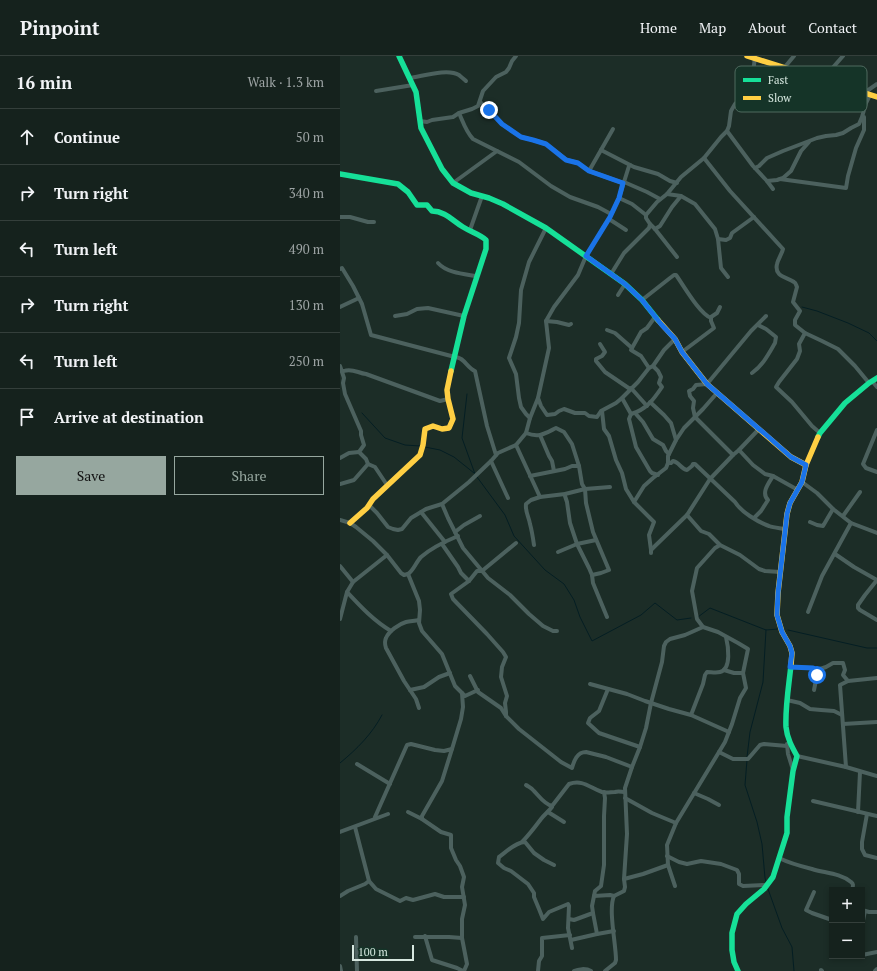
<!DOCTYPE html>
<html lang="en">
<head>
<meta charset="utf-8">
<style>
	body { margin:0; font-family:"PT Serif",serif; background:#1e2a26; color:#f1f3f6 }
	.controls { position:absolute; right:12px; bottom:12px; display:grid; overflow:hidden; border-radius:0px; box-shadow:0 2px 6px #0003 }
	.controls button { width:36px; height:36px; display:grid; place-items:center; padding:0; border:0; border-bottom:1px solid #343f3b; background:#15221d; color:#f1f3f6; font:20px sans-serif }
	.scale { position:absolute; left:12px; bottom:10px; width:62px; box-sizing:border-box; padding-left:4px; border:2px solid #d7e8e0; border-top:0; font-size:11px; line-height:14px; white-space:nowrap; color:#d7e8e0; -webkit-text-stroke:3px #153428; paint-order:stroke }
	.stop { position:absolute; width:12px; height:12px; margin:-9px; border:3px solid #1a73e8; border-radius:50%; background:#fff }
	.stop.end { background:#1a73e8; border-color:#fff; box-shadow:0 1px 4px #0008 }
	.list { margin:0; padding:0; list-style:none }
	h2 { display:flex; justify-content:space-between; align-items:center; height:52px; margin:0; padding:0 16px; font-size:17px }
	h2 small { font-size:13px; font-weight:400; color:#9da4a4 }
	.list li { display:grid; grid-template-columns:26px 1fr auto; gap:12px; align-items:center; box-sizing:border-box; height:56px; padding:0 16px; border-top:1px solid #343f3b }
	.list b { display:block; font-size:15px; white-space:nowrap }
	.list em { font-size:13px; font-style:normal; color:#9da4a4 }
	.actions { display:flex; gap:8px; padding:12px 16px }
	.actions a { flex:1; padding:9px 0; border:1px solid #96a79f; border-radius:0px; text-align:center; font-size:14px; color:#96a79f }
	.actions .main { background:#96a79f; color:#111 }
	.icon { flex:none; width:22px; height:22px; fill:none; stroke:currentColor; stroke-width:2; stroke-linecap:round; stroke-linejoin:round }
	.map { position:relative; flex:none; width:537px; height:915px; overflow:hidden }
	header { display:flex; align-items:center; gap:24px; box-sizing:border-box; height:56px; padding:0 20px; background:#15221d; border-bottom:1px solid #343f3b }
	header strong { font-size:19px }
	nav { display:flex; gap:22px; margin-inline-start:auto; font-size:14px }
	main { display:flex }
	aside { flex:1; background:#15221d }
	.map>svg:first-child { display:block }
</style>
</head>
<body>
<header>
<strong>Pinpoint</strong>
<nav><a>Home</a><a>Map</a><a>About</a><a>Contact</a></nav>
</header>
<main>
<aside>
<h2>16 min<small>Walk · 1.3 km</small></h2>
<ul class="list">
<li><svg class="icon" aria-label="ahead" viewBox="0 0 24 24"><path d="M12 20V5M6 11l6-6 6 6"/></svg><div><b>Continue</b></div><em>50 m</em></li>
<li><svg class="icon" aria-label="right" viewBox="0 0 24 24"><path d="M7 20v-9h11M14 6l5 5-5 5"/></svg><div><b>Turn right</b></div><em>340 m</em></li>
<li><svg class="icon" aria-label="left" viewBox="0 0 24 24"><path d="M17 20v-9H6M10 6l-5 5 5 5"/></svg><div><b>Turn left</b></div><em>490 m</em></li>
<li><svg class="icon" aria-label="right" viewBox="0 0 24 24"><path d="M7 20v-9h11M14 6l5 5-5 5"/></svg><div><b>Turn right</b></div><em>130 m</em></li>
<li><svg class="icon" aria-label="left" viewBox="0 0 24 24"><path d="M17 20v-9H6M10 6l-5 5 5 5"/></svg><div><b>Turn left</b></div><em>250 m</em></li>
<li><svg class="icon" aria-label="arrive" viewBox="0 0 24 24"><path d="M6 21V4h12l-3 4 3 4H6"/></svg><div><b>Arrive at destination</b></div></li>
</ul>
<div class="actions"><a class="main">Save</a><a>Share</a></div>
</aside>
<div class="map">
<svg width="537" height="915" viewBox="0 0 537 915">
	<rect width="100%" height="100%" fill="#1c2d27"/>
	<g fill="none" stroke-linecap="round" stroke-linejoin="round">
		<g stroke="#041e23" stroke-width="1">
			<path d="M 462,251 L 477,255 L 508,267 L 529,277 L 537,285"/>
			<path d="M 127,338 L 122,382 L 135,418"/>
			<path d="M 22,357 L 45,382 L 65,389 L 80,390"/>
			<path d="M 85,391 L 100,394 L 114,401 L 134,417"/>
			<path d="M 137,421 L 165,459 L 174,480 L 205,514 L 224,528 L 234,544 L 240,561 L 252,585 L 301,559 L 315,547 L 337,564 L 351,562"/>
			<path d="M 358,561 L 370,552 L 426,574 L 438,573"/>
			<path d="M 448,574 L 527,592 L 537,592"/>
			<path d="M 407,701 L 410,676 L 423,626 L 426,574"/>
			<path d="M 407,704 L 405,729 L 417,766 L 422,788 L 425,822 L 426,826"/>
			<path d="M 0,707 C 17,693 32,678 42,659"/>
			<path d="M 428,833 L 442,872 L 452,891 L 454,915"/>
		</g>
		<g stroke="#4c615e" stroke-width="4">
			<path d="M 444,12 L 454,0"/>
			<path d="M 70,22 C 83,20 108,12 119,19 C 121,21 124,23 126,25"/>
			<path d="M 482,24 L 503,0"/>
			<path d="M 36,35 L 73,29"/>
			<path d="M 524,37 L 537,28"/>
			<path d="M 140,46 L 149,54 L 162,68 L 181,81 L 193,84 L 206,88 L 227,104 L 238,107 L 249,115 L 283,127"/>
			<path d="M 119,57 C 123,66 126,76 133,83 L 179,106 L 211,130 L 230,141 L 258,151 L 271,158"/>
			<path d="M 80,65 L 87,66 L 92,64 L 113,61 L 119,57 L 132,53 L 138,50 L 143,35 L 156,21 L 166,16 L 169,12 L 172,5 L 176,0"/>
			<path d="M 387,75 L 413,110 L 427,125 L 433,133"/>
			<path d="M 261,94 L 294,111 L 318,118 L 330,125 L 337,127"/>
			<path d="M 364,102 L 390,135 L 443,193 C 442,198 438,203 437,208 C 434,221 447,221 454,226 C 456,227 456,229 457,231 L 453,246 L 460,255 L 455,264 L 455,269 L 465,277 L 482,285 L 498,293 L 515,310 L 529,327"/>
			<path d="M 415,112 L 419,110 L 427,102 L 443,95 L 477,82 L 486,80 L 496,79 L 503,77 L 511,72 L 519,68 L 522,61 L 526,47 L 530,39"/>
			<path d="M 249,115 L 273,73"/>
			<path d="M 440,123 L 506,132 L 508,120 L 516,92 L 524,74 L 524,61"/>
			<path d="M 427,125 L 437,124 L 443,122 L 451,115 L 461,95 L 469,86"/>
			<path d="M 284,126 L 307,136 L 320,143"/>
			<path d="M 113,127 L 157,95"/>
			<path d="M 327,138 L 341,140 L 355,148 L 375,173 L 378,183 L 381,212 L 388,221"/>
			<path d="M 279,142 L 292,148 L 306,159"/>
			<path d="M 0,161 L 10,161 L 28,166 L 34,166"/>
			<path d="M 269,163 L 286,174"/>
			<path d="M 310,168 L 315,173 L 320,170 L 332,151 L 341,140"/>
			<path d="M 315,173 L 337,201"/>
			<path d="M 130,174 L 142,140"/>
			<path d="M 378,183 L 386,184 L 390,182 L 392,177 L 414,161"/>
			<path d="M 98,207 C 107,217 124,218 136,220"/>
			<path d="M 0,213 L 2,212 L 13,230 L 22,248 L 31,279 L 115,301 C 124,301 127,312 135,315 L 147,370 L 156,399"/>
			<path d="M 271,218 L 284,197 L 309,172 L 310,168 L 306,162 L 306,159 L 317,146 L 327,138 L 341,121 L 364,102 L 381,81 L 387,75 L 389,70 L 391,55 L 395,48 L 411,33 L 415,1"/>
			<path d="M 278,239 L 285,228"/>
			<path d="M 302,244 L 330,222 L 334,219 L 336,219 C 344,230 359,257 371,262"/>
			<path d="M 0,251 L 19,242"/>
			<path d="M 55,260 L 67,258 L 77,253 L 88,252 L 124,260"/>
			<path d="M 206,265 L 217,266 L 229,269 L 231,268"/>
			<path d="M 267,274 L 275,277 L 292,292 L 291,294 L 301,300 L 309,312"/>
			<path d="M 465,277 L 459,288 L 460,295 L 457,303 L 439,326 L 436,331 L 452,346 L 472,370 L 480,377"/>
			<path d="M 260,288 L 265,296 L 262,300 L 256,303 L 256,305 L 265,316 L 290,333"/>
			<path d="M 292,292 L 301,276 L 307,272 L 315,261"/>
			<path d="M 342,296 L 374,272 L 371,265 L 371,261 L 377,257 L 380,251"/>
			<path d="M 0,310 L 4,322 L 3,327 L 5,338 L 21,375 L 21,379 L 24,389 L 19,396 L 26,403 L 28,408 L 35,411 L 47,429"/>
			<path d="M 2,315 L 4,315 C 12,312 18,317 26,318 L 100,345 L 108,343"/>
			<path d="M 412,317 C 423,309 428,299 435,287 L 436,281 L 426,273 L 418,269"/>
			<path d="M 532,325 L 537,331"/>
			<path d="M 291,332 L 307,350"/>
			<path d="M 198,342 L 201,350 L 207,359 L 215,358 L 219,355 L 224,353 L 235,357 L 245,357 L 249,360 L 257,361 L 261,355 L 276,347 L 282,342 L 298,326 L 309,312 L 313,310 L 324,294 L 335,283"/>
			<path d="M 282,342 L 291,358 L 289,363 L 296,391 L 310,415 L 312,417 L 318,419"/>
			<path d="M 310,346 L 324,359 L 331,367 L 336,384"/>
			<path d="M 262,355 L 264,373 L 269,380 L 276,404 L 282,417 L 286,433 L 294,446 L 314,466 L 309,479 L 311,494"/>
			<path d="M 295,357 L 303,366 L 313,383 L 323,389 L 326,395 L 329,398"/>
			<path d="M 291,358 C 306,354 314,343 322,331 L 319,327 L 321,321 L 318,315 L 313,310"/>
			<path d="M 190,362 L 186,358 L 181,351 L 179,342 L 176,318 L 169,302 L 176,281 L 179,267 L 181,234 L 189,206 L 206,172"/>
			<path d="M 537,374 L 523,408 L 526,412 L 537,416"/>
			<path d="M 186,377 C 199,382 204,378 216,372 L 224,376 L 232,388 L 239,410 L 242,428 L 245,433 L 246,447 L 253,476 L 269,514 L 261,517 L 252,519"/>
			<path d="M 200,379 L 209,400 L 212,405 L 214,415"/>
			<path d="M 176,389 L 200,441"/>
			<path d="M 399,394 L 413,409 L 425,418 L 433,420 L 458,434"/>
			<path d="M 393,399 L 355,361 L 353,352 L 354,345 L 350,340 L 349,335 L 353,333 L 356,329 L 367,328 L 411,275 L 426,260"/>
			<path d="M 0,402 L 9,397 L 19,396"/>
			<path d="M 151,405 L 168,442"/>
			<path d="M 328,407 L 331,407 L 333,405 C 339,406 341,413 347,414 L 352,410 L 353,408 L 355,408 L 395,446 C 401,456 418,466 429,470 C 434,472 440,472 445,473"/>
			<path d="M 190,420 L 225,413 L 232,410 L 239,410"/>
			<path d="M 462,426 L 477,437 L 493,453 L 511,467 L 537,477"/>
			<path d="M 0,428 L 14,424 L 28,408"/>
			<path d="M 225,438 L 225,440 L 227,446 L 230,467 L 237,488 L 249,512 L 252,519 L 253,527 L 267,561"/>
			<path d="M 294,446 L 304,430 L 313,422 L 326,412 L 328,407 L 328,400 L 336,384 L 344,372 L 363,353 L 377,337"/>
			<path d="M 102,448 L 108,462 L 123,492 L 148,522 L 170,539 L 189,558 L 203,570 L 213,575 L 217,575"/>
			<path d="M 29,449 L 37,457 L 48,471 L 53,473 L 58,474 L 62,473 L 71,462 L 86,453 L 102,448 L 129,426 L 151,405 L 158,397 L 176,389 L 186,377 L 190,362 L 198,342 L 209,292 L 206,265 L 214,251 L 238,219 L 246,200 L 270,161 L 279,142 L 289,110 L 290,109"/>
			<path d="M 81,456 L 105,486"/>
			<path d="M 347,459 L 361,475 L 369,478 L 380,489 L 400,499 L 419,513 L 425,515 L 440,516"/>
			<path d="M 503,460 L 520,436"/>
			<path d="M 414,462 L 421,455 L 428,444 C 421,437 428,428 433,420"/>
			<path d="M 0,464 L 10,467 L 16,471 L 33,485 L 47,499 L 61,517 L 64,519 L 68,518"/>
			<path d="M 470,466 L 477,469 L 483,470 L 493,453"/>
			<path d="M 115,476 L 124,469 L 140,460"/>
			<path d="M 102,488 L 118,511 L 121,517 L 129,525"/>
			<path d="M 194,489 C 193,482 192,475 190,468 C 189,461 185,456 186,448 L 191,444 L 200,441 L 225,438 L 245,433 L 270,431"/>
			<path d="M 218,496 L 237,488 L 256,484"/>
			<path d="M 311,497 L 311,494 L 315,490 L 347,459 L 370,423 L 393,399 L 399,394 L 419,373"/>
			<path d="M 495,498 L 514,511 L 537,524"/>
			<path d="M 0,510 L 13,526"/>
			<path d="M 68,518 L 79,545 L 80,554 L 79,567 L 82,575 L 102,598 L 115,630 L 125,640 L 138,634"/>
			<path d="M 68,518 C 74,514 76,506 81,501 C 90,493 106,485 118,480"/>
			<path d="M 537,524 L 525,539 L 518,549 L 518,552 L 520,554 L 537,564"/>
			<path d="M 7,536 C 21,551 34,565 51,575"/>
			<path d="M 468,556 L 482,520 L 511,467"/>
			<path d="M 0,563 L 7,536 L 13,526 L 47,499"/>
			<path d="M 79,564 C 75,565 70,565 66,566 C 59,568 49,575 46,582 C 44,586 45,589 46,592 L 64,625 L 76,643 L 79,652"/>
			<path d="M 450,611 L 473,612 L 477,614 L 477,619 L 474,634"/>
			<path d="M 384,614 L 394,617 L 403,617"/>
			<path d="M 477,614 L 486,611 L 493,607 L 503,607 L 505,614 L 503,619 L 508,625"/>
			<path d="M 130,620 L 138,636 L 161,652 L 166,660 L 179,673 L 221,706 L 232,712 C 234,705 237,696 246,696 L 266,701 L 292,711"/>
			<path d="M 250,628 L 287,638 L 305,645 L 329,653 L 351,659 L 389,676"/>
			<path d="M 268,633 L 259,655 L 250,662 L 248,667 L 259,677 L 300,691"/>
			<path d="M 70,634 L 84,631 L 99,621 L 110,617"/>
			<path d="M 447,644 L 460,647 L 470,653 L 481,654 L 494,655 L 502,659"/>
			<path d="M 351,659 L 363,628 L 365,619 L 367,616 C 371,616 376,617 380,616 C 392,613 388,589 386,581"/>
			<path d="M 166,660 L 166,656 L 165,647 L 167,640 L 161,621 L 162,611 L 166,601 L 163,596 L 147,578 L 113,543 L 111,538 L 129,525 L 137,515 L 142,515 L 176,487"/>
			<path d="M 503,668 L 537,666"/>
			<path d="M 447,688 L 448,698 L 453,714"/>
			<path d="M 112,693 L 121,663 L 123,651 L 122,637"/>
			<path d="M 379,696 L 393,703 L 408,703 L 420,689 L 424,688 L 447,690"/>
			<path d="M 457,700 L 506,711 L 537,720"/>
			<path d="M 17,708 L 50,728"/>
			<path d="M 506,711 L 500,629 L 508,625 L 537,622"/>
			<path d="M 354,737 L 368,743 L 379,749"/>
			<path d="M 285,742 L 312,757 L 336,767"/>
			<path d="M 473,745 L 537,760"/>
			<path d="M 212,750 L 229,728 C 243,723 250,732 262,736 C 266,737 271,736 275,736 C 278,735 282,736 285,736"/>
			<path d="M 68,756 L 82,763"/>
			<path d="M 208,756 L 224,766"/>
			<path d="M 518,756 L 520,716"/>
			<path d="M 527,758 L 522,786 L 522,793 L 525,799 L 537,802"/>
			<path d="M 35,761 L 67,689 L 71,688 L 95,694 L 104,695 L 112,693 L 102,725 L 82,760 L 82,763 L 101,776 L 111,779 L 111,792 L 116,804 L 120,810 L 124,821 L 122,831 L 125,849 L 122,863 L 122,882 L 127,908 L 124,915"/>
			<path d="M 15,771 L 29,825 L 36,833 L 60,845 L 66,842 L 73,844 L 95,838 L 104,841 L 124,841"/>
			<path d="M 0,776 L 48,758"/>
			<path d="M 182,786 C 189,779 195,771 201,763 C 204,759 209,755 212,751 L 212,750 C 204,748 199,740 194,735 C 192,732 189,731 186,729"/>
			<path d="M 327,800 L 339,806 L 347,808 L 361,805 L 381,808 L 397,814 L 399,818 L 399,828 L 403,830 L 426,829"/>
			<path d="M 439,802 C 449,807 460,810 472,813 C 484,817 500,817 511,826 C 514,828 513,830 512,834"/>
			<path d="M 214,809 L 204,804 L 194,797 L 185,786 C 176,786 166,796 159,801 L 158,807 L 164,812 L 171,815 L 188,828 L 194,837 L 194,841 L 199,853 L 203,863 L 209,856 L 228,848 L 229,850 L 228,872 L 232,892"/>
			<path d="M 284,823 L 303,818 L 328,809"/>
			<path d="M 335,830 L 328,809 L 327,789 L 336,767 L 379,696 L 385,686 L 392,668 L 400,642 L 406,632 L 403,617 L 408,593 L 398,587 L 378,576 L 363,571 L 357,563 L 352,535 L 357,512 L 375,492 L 380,489"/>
			<path d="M 474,836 L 466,854 L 472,857 L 492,864"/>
			<path d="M 0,840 L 8,835 L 25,828 L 29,825"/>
			<path d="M 254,840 L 270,839 L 274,840 L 284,835 L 285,831 L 284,823 L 287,778 L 285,732 L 292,711 L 300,691 L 306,672 L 311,647 L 322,606 L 324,590 L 326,586 L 330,583 L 345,579 L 363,571"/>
			<path d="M 522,854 L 529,856 L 537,856"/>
			<path d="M 229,863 L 234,864 L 253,857 L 252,850 L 255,835 L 261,830 L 264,809 L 264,760 L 265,742 L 264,736"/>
			<path d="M 522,869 L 525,855"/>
			<path d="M 257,878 L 274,875"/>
			<path d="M 85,880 L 92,904 L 117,912 L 123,915"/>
			<path d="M 16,881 L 17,915"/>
			<path d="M 75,881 L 109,881 L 122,882"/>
			<path d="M 231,884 L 257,878 L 253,857"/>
			<path d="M 522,899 L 537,896"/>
			<path d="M 0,910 L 1,915"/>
			<path d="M 481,914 L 482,915"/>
			<path d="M 198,915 L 199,905 L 202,900 L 202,882 L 230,879"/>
			<path d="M 234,915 C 238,913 246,912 251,915"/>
			<path d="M 265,915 L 275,907 L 276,904 C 276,888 268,853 274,840"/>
			<path d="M 535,915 L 537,913"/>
		</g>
		<g stroke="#16e098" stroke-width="5.5">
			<path d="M 59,0 L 76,36 L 81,72 L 102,113 L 113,127 L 131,137 L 149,142 L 163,148 L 206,172 L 285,228 L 302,244 L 318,264"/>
			<path d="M 0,118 L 58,128 L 68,136 L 77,149 L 87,149 L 92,155 C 105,155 113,165 123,171 C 131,176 139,178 146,184 L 146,193 L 124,260 L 111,315"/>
			<path d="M 478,381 L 480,377 L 505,347 L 529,327 L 537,322"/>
			<path d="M 398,915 L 394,906 L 392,894 L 392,877 L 397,858 L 406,848 L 424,833 L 433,821 L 447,777 L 447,761 L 453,715 L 457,700 C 452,691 447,682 446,671 C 445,652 449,628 451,609"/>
		</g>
		<g stroke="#ffcf43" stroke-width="5.5">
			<path d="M 407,0 L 537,41"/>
			<path d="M 318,264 L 335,283 L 342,296 L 367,328 L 451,401 L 466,409"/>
			<path d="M 10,467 L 27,452 L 33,443 L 80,399 L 83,389 L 85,373 L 93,370 L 102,373 L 109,372 L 113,363 L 108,343 L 107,334 L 111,315"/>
			<path d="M 451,609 L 452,597 L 450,590 L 442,576 L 437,559 L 438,537 L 447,458 L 450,447 L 462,426 L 466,409 L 478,381"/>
		</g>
	</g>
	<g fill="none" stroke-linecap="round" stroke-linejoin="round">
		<path stroke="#1a73e8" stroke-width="5" d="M 149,54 L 162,68 L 181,81 L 193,84 L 206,88 L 226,104 L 238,107 L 249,115 L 283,127 L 279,142 L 270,161 L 246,200 L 285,228 L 302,244 L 321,268 L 335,283 L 342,296 L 367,328 L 419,373 L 424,377 L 451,401 L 466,409 L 462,426 L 450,447 L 447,458 L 438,537 L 437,559 L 442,576 L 450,590 L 452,597 L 450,611 L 473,612 L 477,614 L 477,619"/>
	</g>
	<rect x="395" y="10" width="132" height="46" rx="6" fill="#153428" stroke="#4f6a5f" stroke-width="1"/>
	<rect x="403" y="22" width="18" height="4" fill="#16e098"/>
	<rect x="403" y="40" width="18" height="4" fill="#ffcf43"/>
	<g font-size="11" fill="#d7e8e0">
		<text x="428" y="28">Fast</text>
		<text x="428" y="46">Slow</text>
	</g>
</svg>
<div class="controls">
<button>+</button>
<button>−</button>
</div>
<div class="scale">100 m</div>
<div class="stop" style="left:477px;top:619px"></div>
<div class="stop end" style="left:149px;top:54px"></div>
</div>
</main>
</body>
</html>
